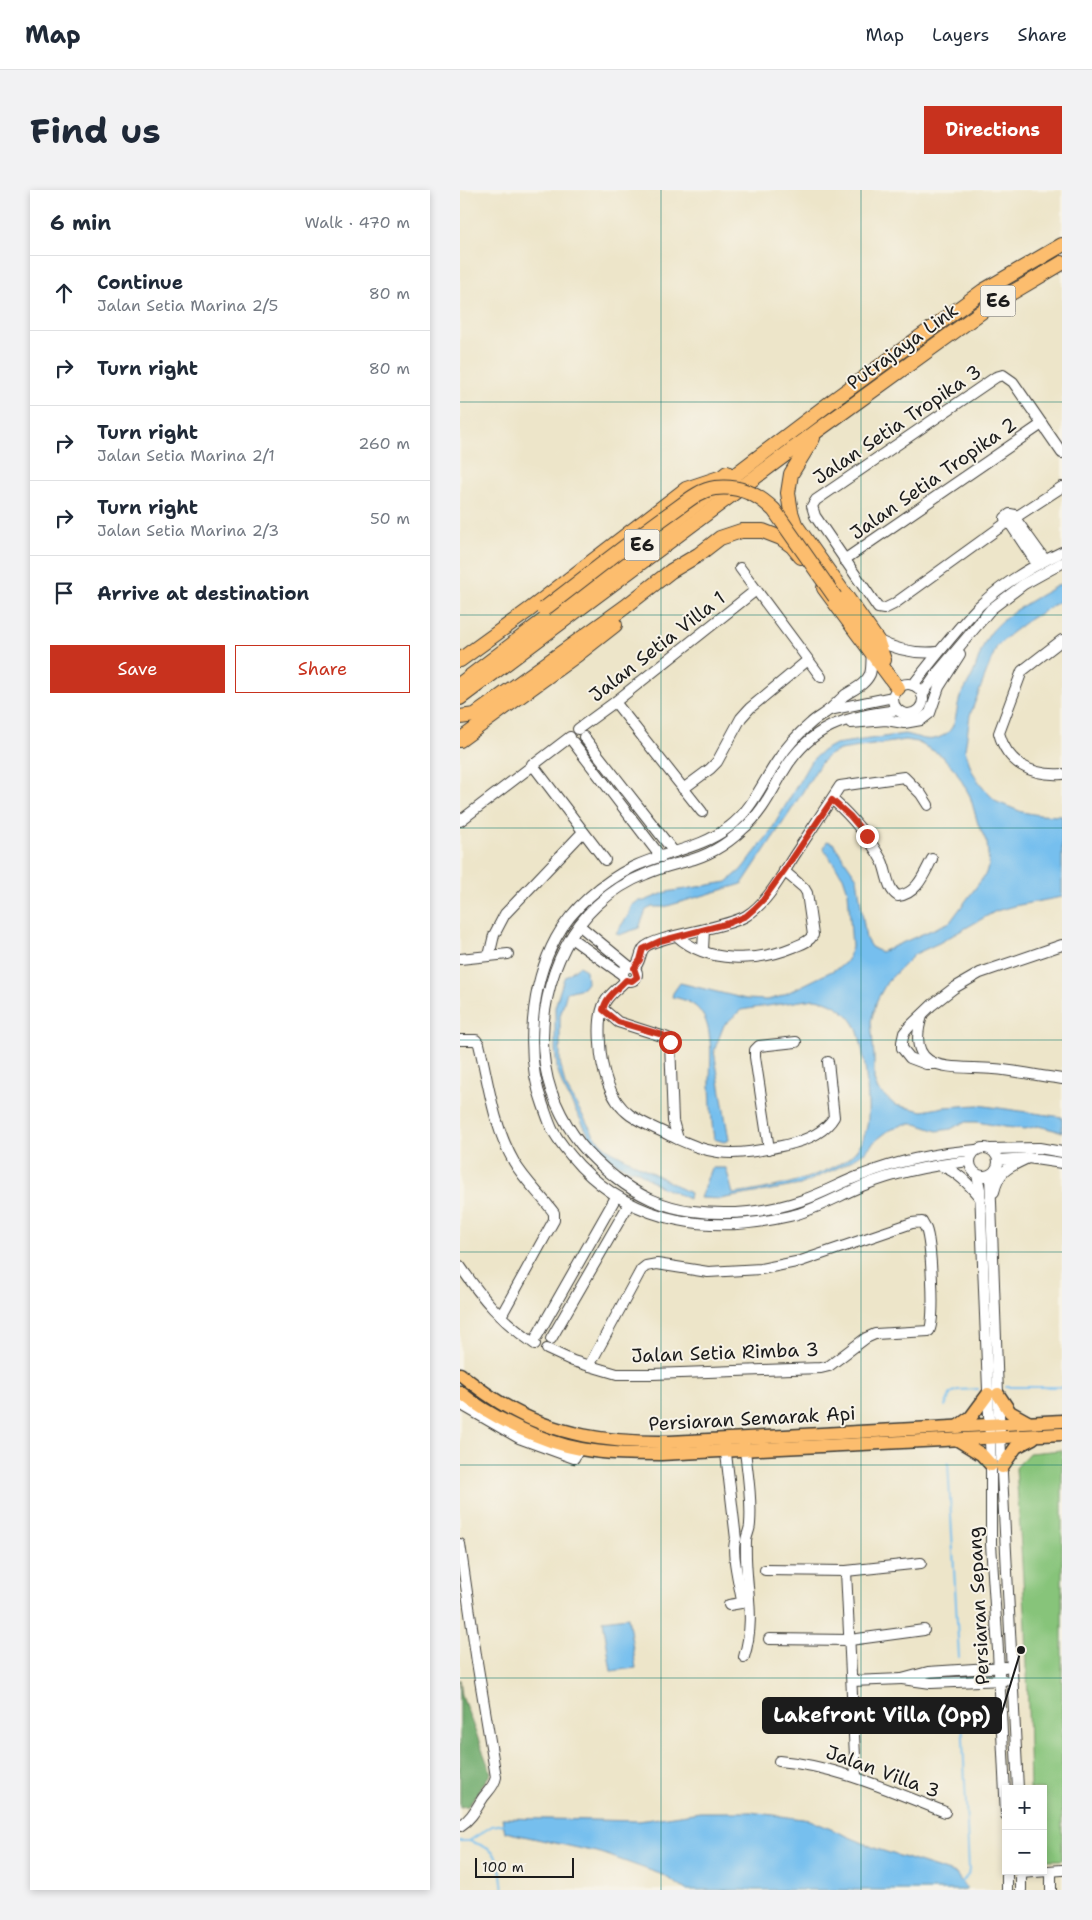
<!DOCTYPE html>
<html lang="en">
<head>
<meta charset="utf-8">
<style>
	body { margin:0; font-family:"Shantell Sans",sans-serif; background:#f2f2f3; color:#1f2937 }
	.controls { position:absolute; right:15px; bottom:15px; display:grid; overflow:hidden; border-radius:0px; box-shadow:0 2px 8px #0003 }
	.controls button { width:45px; height:45px; display:grid; place-items:center; padding:0; border:0; border-bottom:1px solid #e0e1e3; background:#fff; color:#1f2937; font:25px sans-serif }
	.scale { position:absolute; left:15px; bottom:12px; width:99px; box-sizing:border-box; padding-left:5px; border:2px solid #1c1c1c; border-top:0; font-size:14px; line-height:18px; white-space:nowrap; color:#1c1c1c; -webkit-text-stroke:4px #f7f3e8; paint-order:stroke }
	.stop { position:absolute; width:15px; height:15px; margin:-11px; border:4px solid #c8321e; border-radius:50%; background:#fff }
	.stop.end { background:#c8321e; border-color:#fff; box-shadow:0 1px 5px #0008 }
	.list { margin:0; padding:0; list-style:none }
	h2 { display:flex; justify-content:space-between; align-items:center; height:65px; margin:0; padding:0 20px; font-size:21px }
	h2 small { font-size:16px; font-weight:400; color:#747a83 }
	.list li { display:grid; grid-template-columns:32px 1fr auto; gap:15px; align-items:center; box-sizing:border-box; height:75px; padding:0 20px; border-top:1px solid #e0e1e3 }
	.list b { display:block; font-size:19px; white-space:nowrap }
	.list p { margin:0; font-size:16px; white-space:nowrap; color:#747a83 }
	.list em { font-size:16px; font-style:normal; color:#747a83 }
	.actions { display:flex; gap:10px; padding:15px 20px }
	.actions a { flex:1; padding:11px 0; border:1px solid #c8321e; border-radius:0px; text-align:center; font-size:18px; color:#c8321e }
	.actions .main { background:#c8321e; color:#fff }
	.icon { flex:none; width:28px; height:28px; fill:none; stroke:currentColor; stroke-width:2; stroke-linecap:round; stroke-linejoin:round }
	.map { position:relative; flex:none; width:602px; height:1700px; overflow:hidden; border-radius:0px }
	header { display:flex; align-items:center; gap:30px; box-sizing:border-box; height:70px; padding:0 25px; background:#fff; border-bottom:1px solid #e0e1e3 }
	header strong { font-size:24px }
	nav { display:flex; gap:28px; margin-inline-start:auto; font-size:18px }
	.intro { display:flex; align-items:center; justify-content:space-between; box-sizing:border-box; height:120px; padding:0 30px }
	h1 { margin:0; font-size:35px }
	.button { padding:12px 22px; border-radius:0px; background:#c8321e; color:#fff; font-size:18px; font-weight:700 }
	main { display:flex; gap:30px; padding:0 30px }
	aside { flex:1; background:#fff; border-radius:0px; box-shadow:0 2px 8px #0003 }
	.map>svg:first-child { display:block }
</style>
</head>
<body>
<header>
<strong>Map</strong>
<nav><a>Map</a><a>Layers</a><a>Share</a></nav>
</header>
<div class="intro"><h1>Find us</h1><a class="button">Directions</a></div>
<main>
<aside>
<h2>6 min<small>Walk · 470 m</small></h2>
<ul class="list">
<li><svg class="icon" aria-label="ahead" viewBox="0 0 24 24"><path d="M12 20V5M6 11l6-6 6 6"/></svg><div><b>Continue</b><p>Jalan Setia Marina 2/5</p></div><em>80 m</em></li>
<li><svg class="icon" aria-label="right" viewBox="0 0 24 24"><path d="M7 20v-9h11M14 6l5 5-5 5"/></svg><div><b>Turn right</b></div><em>80 m</em></li>
<li><svg class="icon" aria-label="right" viewBox="0 0 24 24"><path d="M7 20v-9h11M14 6l5 5-5 5"/></svg><div><b>Turn right</b><p>Jalan Setia Marina 2/1</p></div><em>260 m</em></li>
<li><svg class="icon" aria-label="right" viewBox="0 0 24 24"><path d="M7 20v-9h11M14 6l5 5-5 5"/></svg><div><b>Turn right</b><p>Jalan Setia Marina 2/3</p></div><em>50 m</em></li>
<li><svg class="icon" aria-label="arrive" viewBox="0 0 24 24"><path d="M6 21V4h12l-3 4 3 4H6"/></svg><div><b>Arrive at destination</b></div></li>
</ul>
<div class="actions"><a class="main">Save</a><a>Share</a></div>
</aside>
<div class="map">
<svg width="602" height="1700" viewBox="0 0 602 1700">
	<rect width="100%" height="100%" fill="#f7f3e8"/>
	<filter id="ink" filterUnits="userSpaceOnUse"><feTurbulence type="fractalNoise" baseFrequency=".02" numOctaves="2"/><feDisplacementMap in="SourceGraphic" scale="10" xChannelSelector="R" yChannelSelector="G"/><feConvolveMatrix kernelMatrix="1 2 1 2 8 2 1 2 1" color-interpolation-filters="sRGB"/></filter>
	<filter id="wash" filterUnits="userSpaceOnUse"><feTurbulence type="fractalNoise" baseFrequency=".0096" numOctaves="4" result="noise"/><feDisplacementMap in="SourceGraphic" scale="20" xChannelSelector="R" yChannelSelector="G"/><feGaussianBlur stdDeviation="1.12" result="paint"/><feColorMatrix in="noise" values="0 0 0 0 0 0 0 0 0 0 0 0 0 0 0 0 0 1.4 0 .05"/><feComposite in="paint" operator="in"/></filter>
	<g filter="url(#wash)">
		<rect width="100%" height="100%" fill="#ede5c9"/>
		<path fill="#87c47a" stroke="#52704b" d="M 602,1260 L 602,1670 L 583,1670 L 583,1599 L 570,1599 L 566,1437 L 556,1278 L 569,1263 Z"/>
		<path fill="#6daa6a" stroke="#446343" d="M 0,1489 L 2,1506 L 31,1583 L 8,1616 L 0,1617 Z"/>
		<g fill="#76bfee" stroke="#496e85">
			<path d="M 602,393 L 602,410 L 567,431 L 550,444 L 536,458 L 510,525 L 505,560 L 512,581 L 523,598 L 537,612 L 562,622 L 579,625 L 602,626 L 602,707 L 554,716 L 536,721 L 479,753 L 455,764 L 427,792 L 417,810 L 411,831 L 414,866 L 414,890 L 418,900 L 435,915 L 463,921 L 484,917 L 518,915 L 602,927 L 602,942 L 578,936 L 565,939 L 545,937 L 517,932 L 504,932 L 491,939 L 477,941 L 456,934 L 445,934 L 428,941 L 414,952 L 406,961 L 384,975 L 340,995 L 260,1009 L 240,1008 L 251,978 L 266,978 L 273,1004 C 306,1000 370,987 394,963 C 401,956 405,945 407,936 C 411,918 404,850 395,835 C 387,821 370,810 354,809 L 281,820 L 264,835 L 254,861 L 269,950 L 264,952 L 254,949 C 251,932 251,913 250,895 C 250,875 254,841 242,824 C 235,813 224,809 212,807 L 213,803 L 220,793 L 286,809 L 307,810 L 319,807 L 380,777 L 388,770 L 392,757 L 388,702 L 383,687 L 365,661 L 364,658 L 367,651 L 373,653 L 397,688 L 406,749 L 411,757 L 421,762 L 490,732 L 525,685 L 529,675 L 527,653 L 518,634 L 510,606 L 496,581 L 481,565 L 457,552 L 446,550 L 380,560 L 369,565 L 360,574 L 330,622 L 282,694 L 204,717 L 192,717 L 186,720 L 179,738 L 159,745 L 156,743 L 169,724 L 171,716 L 178,711 L 184,711 L 207,702 L 267,692 L 281,680 L 309,644 L 351,571 L 362,561 L 375,554 L 444,544 C 455,545 463,551 474,549 C 499,543 494,525 500,507 C 503,501 507,496 510,490 C 518,475 521,454 532,441 C 551,420 578,407 602,393 Z"/>
			<path d="M 119,776 L 126,780 L 127,793 L 123,798 L 107,802 L 100,826 L 100,872 L 105,895 L 134,945 L 146,958 L 230,1003 L 229,1009 L 201,997 L 177,981 L 165,978 L 147,967 L 132,951 L 103,897 L 97,878 L 95,859 L 95,817 L 104,788 Z"/>
			<path d="M 168,1427 L 176,1478 L 151,1481 L 143,1430 Z"/>
			<path d="M 240,1622 L 291,1622 L 350,1630 L 417,1659 L 496,1684 L 506,1698 L 506,1700 L 226,1700 L 203,1685 L 141,1663 L 45,1642 L 42,1628 L 179,1631 Z"/>
		</g>
		<g fill="none" stroke-linecap="round" stroke-linejoin="round">
			<g stroke="#76bfee" stroke-width="2">
				<path d="M 546,1197 L 602,1197"/>
				<path d="M 485,1216 L 491,1203 L 498,1200 L 518,1199"/>
				<path d="M 488,1273 L 499,1467"/>
				<path d="M 501,1506 L 509,1679 L 508,1685 L 502,1692"/>
				<path d="M 0,1651 L 9,1651 L 32,1636 L 44,1634"/>
				<path d="M 9,1651 C 41,1660 39,1670 43,1700"/>
			</g>
		</g>
	</g>
	<g filter="url(#ink)">
		<g fill="none" stroke-linecap="round" stroke-linejoin="round">
			<g stroke="#3b3a36" stroke-width="12">
				<g id="minor">
					<path d="M 556,327 L 602,297"/>
					<path d="M 557,331 L 553,335 L 546,333 L 545,328 L 550,324 L 555,325 L 557,331 L 585,370"/>
					<path d="M 546,333 L 434,414 L 424,419 L 418,418 L 355,326 L 352,316 L 356,310 L 536,187 L 543,185 L 553,192 L 602,263"/>
					<path d="M 551,335 L 577,374"/>
					<path d="M 384,370 L 582,234"/>
					<path d="M 280,378 L 361,487"/>
					<path d="M 417,450 C 436,460 457,464 478,462"/>
					<path d="M 602,450 L 562,481 L 539,543 C 547,573 571,586 602,584"/>
					<path d="M 412,462 C 411,469 412,478 410,484 C 405,495 394,499 385,505 C 379,510 374,516 369,520 C 363,525 356,528 351,533 C 338,544 327,556 318,570 C 302,593 292,620 269,637 C 241,659 204,662 173,677 C 143,692 112,718 96,748 C 71,794 64,865 83,915 C 86,923 89,933 93,941 C 100,953 110,965 120,976 C 177,1035 253,1044 330,1026 C 355,1020 378,1006 402,996 C 436,982 473,975 509,971"/>
					<circle cx="448" cy="509" r="15"/>
					<path d="M 453,495 C 474,468 495,441 519,416 C 543,393 573,376 602,362"/>
					<path d="M 462,505 L 478,482 L 531,419 L 564,394 L 602,373"/>
					<path d="M 155,512 L 242,622"/>
					<path d="M 369,520 L 433,507"/>
					<path d="M 438,520 C 385,527 350,535 322,584 C 310,605 301,624 282,640 C 267,654 247,666 227,671 C 213,675 199,678 186,684 C 168,691 151,702 137,715 C 87,761 68,851 96,913 C 110,945 128,966 155,987 C 177,1005 205,1018 233,1021 C 269,1026 309,1022 343,1010 C 364,1003 382,992 402,985 C 440,970 476,963 516,960"/>
					<path d="M 391,533 L 426,530 L 444,533 L 461,530 L 470,523 L 479,497 L 500,464"/>
					<path d="M 118,539 L 155,512 L 296,400"/>
					<path d="M 124,547 L 214,662"/>
					<path d="M 113,552 L 201,667"/>
					<path d="M 72,574 L 145,670"/>
					<path d="M 223,599 L 250,579 L 257,572 L 281,528 L 290,518 L 348,470"/>
					<path d="M 372,609 C 392,627 409,647 422,671 C 427,681 427,700 438,706 C 457,704 464,684 472,669"/>
					<path d="M 0,631 L 110,547"/>
					<path d="M 120,736 L 170,777"/>
					<path d="M 217,746 C 248,774 298,772 334,757 C 341,754 349,752 353,745 L 347,703 L 344,698 L 324,681"/>
					<path d="M 111,748 L 163,785"/>
					<path d="M 243,760 L 244,740"/>
					<path d="M 29,766 L 34,745 L 45,724 L 123,642"/>
					<path d="M 0,769 L 48,764"/>
					<circle cx="170" cy="784" r="7"/>
					<path d="M 174,778 C 181,772 179,764 184,758 C 194,746 264,739 286,726 C 309,712 323,682 338,660 C 352,639 366,617 380,596 L 444,587 L 461,604 L 468,615"/>
					<path d="M 166,790 C 160,797 150,803 145,812 C 139,823 139,840 140,853 C 141,878 149,910 170,925 C 183,934 198,939 211,946 C 227,953 241,960 258,962 C 281,965 303,960 326,955 C 344,951 364,944 374,927 L 368,872"/>
					<path d="M 143,819 L 158,832 L 208,848 L 210,852 L 213,931 L 218,949"/>
					<path d="M 462,826 C 443,887 496,875 534,879 C 557,881 579,886 602,889"/>
					<path d="M 0,850 L 16,850 L 19,854 C 29,895 33,935 54,972 C 65,991 82,1006 94,1023 L 94,1030 L 41,1126"/>
					<path d="M 474,874 L 466,874 L 450,868 L 442,858 L 442,852 L 444,843 L 450,836 L 472,815 L 494,798 L 520,783 L 602,755"/>
					<circle cx="524" cy="972" r="14"/>
					<path d="M 309,959 L 295,867 L 295,860 L 299,856 L 336,852"/>
					<path d="M 530,959 L 579,958 L 602,962"/>
					<path d="M 538,970 L 568,968 L 602,973"/>
					<path d="M 479,975 C 497,981 509,994 521,1009"/>
					<path d="M 517,985 L 520,999 L 531,1275 L 531,1354 L 538,1461 L 546,1625"/>
					<path d="M 530,985 L 538,1204 L 558,1599"/>
					<path d="M 534,1002 C 539,980 549,977 568,968"/>
					<path d="M 0,1076 C 22,1108 42,1132 75,1154"/>
					<path d="M 77,1146 L 156,1007"/>
					<path d="M 91,1149 L 169,1014"/>
					<path d="M 87,1159 L 113,1171 L 157,1184 L 193,1184 L 361,1178 L 369,1176 L 406,1148 L 415,1144 L 469,1141 C 476,1131 471,1052 466,1039 C 465,1037 463,1034 462,1032 L 452,1033 L 341,1071 L 301,1079 L 248,1082 L 197,1074 L 186,1076 L 181,1080 L 129,1176"/>
					<path d="M 0,1214 L 59,1248 L 114,1268 L 119,1259"/>
					<path d="M 265,1255 L 276,1349 C 270,1360 280,1397 282,1411 L 281,1413 L 269,1415"/>
					<path d="M 0,1354 L 17,1472 L 36,1587 C 34,1598 26,1602 21,1611 C 15,1621 10,1630 0,1636"/>
					<path d="M 305,1380 L 386,1381 L 461,1373"/>
					<path d="M 386,1381 L 396,1587"/>
					<path d="M 309,1449 L 390,1450 L 464,1440"/>
					<path d="M 284,1467 C 297,1425 284,1394 286,1352 C 286,1346 290,1340 290,1334 C 292,1307 287,1279 284,1253"/>
					<path d="M 544,1490 L 471,1493 L 442,1489 L 468,1482 L 545,1477"/>
					<path d="M 392,1491 L 442,1489"/>
					<path d="M 314,1533 L 394,1535 L 464,1534"/>
					<path d="M 319,1571 C 378,1576 431,1601 485,1622"/>
					<path d="M 547,1681 L 547,1700"/>
					<path d="M 561,1683 L 602,1680"/>
					<path d="M 561,1700 L 561,1681"/>
					<path d="M 591,1700 L 591,1682"/>
				</g>
			</g>
			<g stroke="#3b3a36" stroke-width="15">
				<g id="major">
					<path d="M 0,1184 C 14,1195 28,1206 44,1215 C 95,1246 151,1253 210,1252 L 602,1231"/>
					<path d="M 0,1202 C 30,1227 82,1252 121,1259 C 148,1264 174,1264 201,1264 L 602,1244"/>
					<path d="M 538,1204 L 550,1222 L 568,1232"/>
					<path d="M 497,1237 L 511,1227 L 528,1204"/>
					<path d="M 498,1250 L 521,1264 L 531,1275"/>
					<path d="M 542,1277 L 556,1257 L 573,1248"/>
				</g>
			</g>
			<g stroke="#3b3a36" stroke-width="16">
				<g id="highway">
					<path d="M 353,248 L 331,284 L 328,303 L 331,322 L 335,334 L 417,450 L 424,470"/>
					<path d="M 364,398 L 438,498"/>
					<path d="M 0,470 L 69,420 L 226,299 L 262,287 L 267,283"/>
					<path d="M 0,494 L 375,209 L 523,101 L 602,55"/>
					<path d="M 0,508 L 357,241 L 477,154 L 531,115 L 602,73"/>
					<path d="M 0,527 L 15,525 L 165,417 L 211,381 L 238,365 L 260,348 L 281,341 L 303,341 L 321,348 L 332,356 L 341,367"/>
					<path d="M 0,550 L 118,464 L 155,435"/>
				</g>
			</g>
			<use href="#minor" stroke="#fff" stroke-width="10"/>
			<use href="#major" stroke="#fcbd6e" stroke-width="12"/>
			<use href="#highway" stroke="#fcbd6e" stroke-width="14"/>
			<g stroke="#3b3a36" stroke-width="16" stroke-linecap="butt">
				<path id="highway-bridge" d="M 84,419 C 126,387 167,354 209,324 C 223,315 238,300 255,298 C 278,295 298,304 314,320 L 375,407"/>
			</g>
			<use href="#highway-bridge" stroke="#fcbd6e" stroke-width="14"/>
		</g>
	</g>
	<g fill="none" stroke-linecap="round" stroke-linejoin="round" filter="url(#ink)">
		<path stroke="#c8321e" stroke-width="6" d="M 210,852 L 208,848 L 203,845 L 158,832 L 143,820 C 146,806 157,800 166,790 L 172,791 L 177,787 L 174,778 L 180,770 L 183,759 L 200,751 L 269,733 L 286,726 L 294,719 L 303,710 L 324,681 L 372,610 L 390,626 L 407,646"/>
	</g>
	<path fill="none" stroke="#0f766e" stroke-width="1" stroke-opacity="0.55" d="M 201,0 L 201,1700M 401,0 L 401,1700M 0,212 L 602,212M 0,425 L 602,425M 0,638 L 602,638M 0,850 L 602,850M 0,1062 L 602,1062M 0,1275 L 602,1275M 0,1488 L 602,1488"/>
	<g text-anchor="middle" stroke-width="4" stroke-linejoin="round" paint-order="stroke">
		<g fill="#f7f3e8" stroke="#5e5c59" stroke-width="1">
			<rect x="520.5" y="95.5" width="35" height="31" rx="4"/>
			<rect x="164.5" y="339.5" width="35" height="31" rx="4"/>
		</g>
		<g font-size="18" font-weight="bold" fill="#1c1c1c">
			<text x="538" y="117">E6</text>
			<text x="182" y="361">E6</text>
		</g>
		<g font-size="19" fill="#1c1c1c" stroke="#f7f3e8">
			<text transform="translate(442 156) rotate(-36)" y="7">Putrajaya Link</text>
			<text transform="translate(437 234) rotate(-34)" y="7">Jalan Setia Tropika 3</text>
			<text transform="translate(473 288) rotate(-35)" y="7">Jalan Setia Tropika 2</text>
			<text transform="translate(197 456) rotate(-38)" y="7">Jalan Setia Villa 1</text>
			<text transform="translate(265 1162) rotate(-2)" y="7">Jalan Setia Rimba 3</text>
			<text transform="translate(292 1228) rotate(-3)" y="7">Persiaran Semarak Api</text>
			<text transform="translate(518 1416) rotate(-93)" y="7">Persiaran Sepang</text>
			<text transform="translate(423 1581) rotate(20)" y="7">Jalan Villa 3</text>
		</g>
	</g>
	<path fill="none" stroke="#1c1c1c" stroke-width="2" d="M561 1460L541 1525"/>
	<circle fill="#1c1c1c" stroke="#f7f3e8" stroke-width="2" cx="561" cy="1460" r="5"/>
	<rect fill="#1c1c1c" stroke="#1c1c1c" stroke-width="2" x="303" y="1508" width="238" height="35" rx="5"/>
	<g font-size="20" text-anchor="middle" font-weight="bold" fill="#fff">
		<text x="422" y="1532">Lakefront Villa (Opp)</text>
	</g>
</svg>
<div class="controls">
<button>+</button>
<button>−</button>
</div>
<div class="scale">100 m</div>
<div class="stop" style="left:210px;top:852px"></div>
<div class="stop end" style="left:407px;top:646px"></div>
</div>
</main>
</body>
</html>
